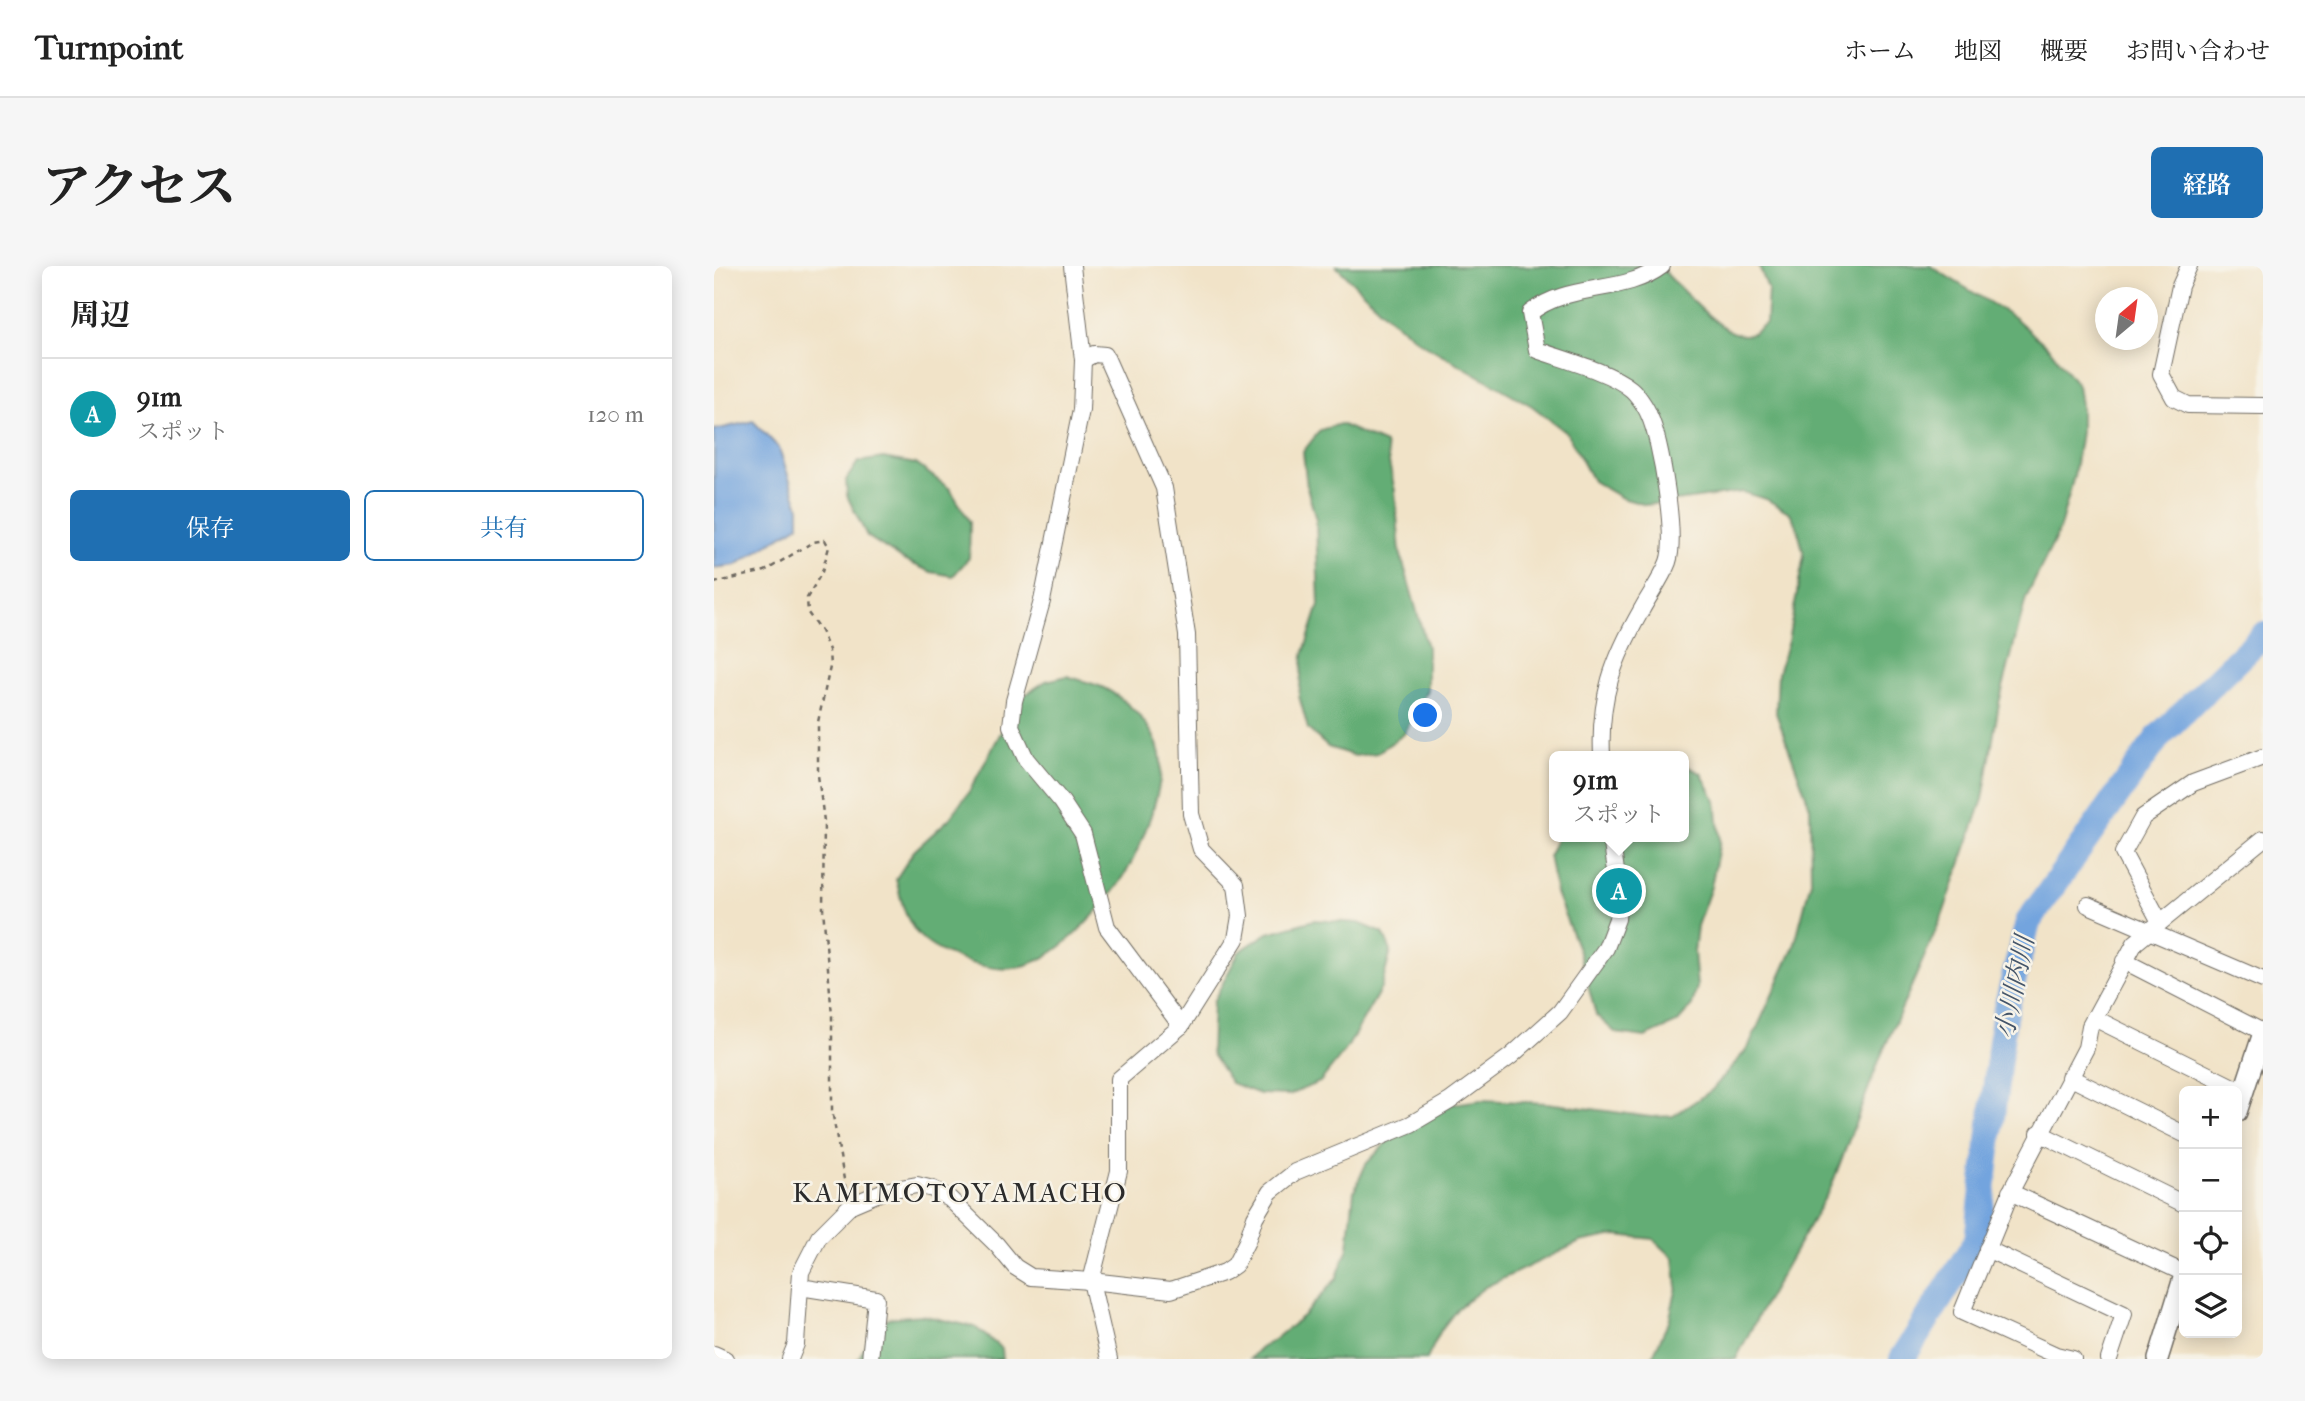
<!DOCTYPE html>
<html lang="ja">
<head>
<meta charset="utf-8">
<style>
	body { margin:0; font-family:"IM FELL French Canon","Noto Serif JP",serif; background:#f6f6f6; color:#222 }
	.controls { position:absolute; right:21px; bottom:21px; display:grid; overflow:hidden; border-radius:10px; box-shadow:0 4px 18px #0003 }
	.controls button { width:63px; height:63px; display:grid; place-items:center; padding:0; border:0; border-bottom:2px solid #e0e0e0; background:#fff; color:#222; font:35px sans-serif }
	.compass { position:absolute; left:1381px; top:21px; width:63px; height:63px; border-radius:50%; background:#fff; box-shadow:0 4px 18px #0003; rotate:29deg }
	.you { position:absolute; left:712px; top:450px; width:24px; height:24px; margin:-18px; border:5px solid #fff; border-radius:50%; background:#1a73e8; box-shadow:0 0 0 10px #1a73e833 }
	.badge { display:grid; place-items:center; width:46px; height:46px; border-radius:50%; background:#1f6fb2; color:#fff; font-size:23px; font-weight:700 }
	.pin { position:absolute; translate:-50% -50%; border:4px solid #fff; box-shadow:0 2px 7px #0006 }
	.popup { position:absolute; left:835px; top:485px; width:140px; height:91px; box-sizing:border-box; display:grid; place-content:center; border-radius:10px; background:#fff; filter:drop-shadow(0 2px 5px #0005); font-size:23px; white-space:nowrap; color:#767676 }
	.popup b { font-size:26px; color:#222 }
	.popup::after { content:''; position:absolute; left:50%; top:100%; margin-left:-14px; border:14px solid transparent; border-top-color:#fff }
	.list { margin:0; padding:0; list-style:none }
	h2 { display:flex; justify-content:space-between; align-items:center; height:91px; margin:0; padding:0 28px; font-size:30px }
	h2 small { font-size:23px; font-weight:400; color:#767676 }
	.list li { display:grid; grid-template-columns:46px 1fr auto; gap:21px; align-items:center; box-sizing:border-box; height:112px; padding:0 28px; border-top:2px solid #e0e0e0 }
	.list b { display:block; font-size:26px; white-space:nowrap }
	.list p { margin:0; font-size:23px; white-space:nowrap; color:#767676 }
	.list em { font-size:23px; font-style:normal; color:#767676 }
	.actions { display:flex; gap:14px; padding:21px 28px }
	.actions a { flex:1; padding:16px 0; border:2px solid #1f6fb2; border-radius:10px; text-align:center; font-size:24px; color:#1f6fb2 }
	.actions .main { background:#1f6fb2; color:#fff }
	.icon { flex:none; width:38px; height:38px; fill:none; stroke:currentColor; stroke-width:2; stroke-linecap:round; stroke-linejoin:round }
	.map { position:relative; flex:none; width:1549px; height:1093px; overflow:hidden; border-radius:10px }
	header { display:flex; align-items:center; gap:42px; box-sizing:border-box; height:98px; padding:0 35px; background:#fff; border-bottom:2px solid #e0e0e0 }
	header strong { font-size:33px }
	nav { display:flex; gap:38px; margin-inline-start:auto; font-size:24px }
	.intro { display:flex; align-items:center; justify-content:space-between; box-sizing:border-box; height:168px; padding:0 42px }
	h1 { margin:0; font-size:49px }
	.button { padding:18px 32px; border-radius:10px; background:#1f6fb2; color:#fff; font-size:24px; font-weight:700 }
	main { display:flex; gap:42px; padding:0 42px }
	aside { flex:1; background:#fff; border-radius:10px; box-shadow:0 4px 18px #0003 }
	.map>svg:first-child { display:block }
</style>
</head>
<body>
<header>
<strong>Turnpoint</strong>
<nav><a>ホーム</a><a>地図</a><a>概要</a><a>お問い合わせ</a></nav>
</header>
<div class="intro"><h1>アクセス</h1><a class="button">経路</a></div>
<main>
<aside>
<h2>周辺<small></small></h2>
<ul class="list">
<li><span class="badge" style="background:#0f9aa8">A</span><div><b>91m</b><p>スポット</p></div><em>120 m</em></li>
</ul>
<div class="actions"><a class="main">保存</a><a>共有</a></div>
</aside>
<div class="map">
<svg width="1549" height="1093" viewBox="0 0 1549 1093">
	<rect width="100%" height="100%" fill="#f7f3e8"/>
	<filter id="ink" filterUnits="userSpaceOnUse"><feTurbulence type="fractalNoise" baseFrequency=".0143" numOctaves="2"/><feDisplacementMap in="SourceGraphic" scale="14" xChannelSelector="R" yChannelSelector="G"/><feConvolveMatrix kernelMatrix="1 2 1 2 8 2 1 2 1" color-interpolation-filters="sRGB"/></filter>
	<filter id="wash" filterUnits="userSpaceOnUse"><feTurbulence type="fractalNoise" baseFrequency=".00686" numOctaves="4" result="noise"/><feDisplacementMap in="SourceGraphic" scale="28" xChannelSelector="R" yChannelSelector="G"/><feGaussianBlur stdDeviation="1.57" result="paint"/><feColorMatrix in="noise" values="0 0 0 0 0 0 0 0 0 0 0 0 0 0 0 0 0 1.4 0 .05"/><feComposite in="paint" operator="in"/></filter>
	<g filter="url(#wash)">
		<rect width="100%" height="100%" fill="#f1e3c8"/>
		<g fill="#63ad75" stroke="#476c50" stroke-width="2">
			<path d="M 622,0 L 945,0 C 962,17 1005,67 1028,69 C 1038,70 1044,63 1052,57 L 1054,23 L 1045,0 L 1216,0 L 1301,52 L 1336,83 L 1364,120 L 1367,139 L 1367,166 L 1360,210 L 1345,265 L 1312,332 L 1285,437 L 1269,533 L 1229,648 L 1166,792 L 1117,921 L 1045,1048 L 1022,1093 L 937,1093 L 955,1055 L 963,1021 L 960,992 L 939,973 L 902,969 L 866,976 L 771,1021 L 744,1042 L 727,1064 L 713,1093 L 536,1093 L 543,1085 L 561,1073 L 590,1049 L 622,1013 L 634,982 L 640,925 L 652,898 L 673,876 L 738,838 L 767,834 L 833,837 L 937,851 L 959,850 L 998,824 L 1034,782 L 1080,681 L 1097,615 L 1096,541 L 1062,447 L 1064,407 L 1074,375 L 1090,289 L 1083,260 L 1076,247 L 1052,233 L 1028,226 L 932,239 L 908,232 L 879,215 L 853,167 L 818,140 L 706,76 L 673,50 Z"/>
			<path d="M 626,158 L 671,178 L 681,225 L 686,286 L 713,381 L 713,424 L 690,468 L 663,487 L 641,490 L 614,481 L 594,463 L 585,430 L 589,389 L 605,339 L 602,254 L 593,221 L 589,186 L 606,164 Z"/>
			<path d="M 169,192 L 202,198 L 236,223 L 256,256 L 255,292 L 239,310 L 217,306 L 190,294 L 153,270 L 133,230 L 132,214 L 144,196 Z"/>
			<path d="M 353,410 C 365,414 377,417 388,421 C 413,433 440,460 446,488 C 453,521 422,595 402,622 C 384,646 353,681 325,694 C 318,697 308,701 300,702 C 274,706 219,688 203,667 C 190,651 187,633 182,613 L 200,585 L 236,552 L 256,524 L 305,433 L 332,415 Z"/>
			<path d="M 970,499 L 987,507 L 1002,535 L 1006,575 L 997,621 L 983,660 L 980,686 L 983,721 L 978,740 L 963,757 L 931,771 L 902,767 L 882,749 L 864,683 L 842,627 L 835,589 L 843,571 L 970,571 Z"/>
			<path d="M 600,654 L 645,657 L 669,667 L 677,685 L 667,722 L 633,782 L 606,816 L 575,829 L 546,828 L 517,817 L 497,787 L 499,736 L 525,686 L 554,667 Z"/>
			<path d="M 207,1049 L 261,1061 L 288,1083 L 289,1093 L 144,1093 L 154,1074 L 174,1052 Z"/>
		</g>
		<path fill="#73a4de" stroke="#4f6884" stroke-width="2" d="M 39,155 L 65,182 L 85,242 L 85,259 L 22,299 L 0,302 L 0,164 Z"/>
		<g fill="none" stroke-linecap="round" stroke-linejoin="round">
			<path stroke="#73a4de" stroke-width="26" d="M 1188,1093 L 1263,974 L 1290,751 L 1314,656 L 1445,470 L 1549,369"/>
		</g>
	</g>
	<g filter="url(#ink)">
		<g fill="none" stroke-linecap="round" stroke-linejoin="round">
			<g stroke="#706b62" stroke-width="18">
				<g id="minor">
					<path d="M 358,0 L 369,94 L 367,144 L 328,335 L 300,435 L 297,460 L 312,493 L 348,536 L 369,568 L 393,661 L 467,760"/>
					<path d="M 1475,0 L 1466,20 L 1447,108 L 1460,132 L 1474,139 L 1549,140"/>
					<path d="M 369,94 L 380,88 L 391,89 L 450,222 L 473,369 L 477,548 L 487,583 L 522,619 L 526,650 L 522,673 L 467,760 L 405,813 L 405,905 L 377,1015 L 395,1093"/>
					<path d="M 888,490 C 885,431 899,394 928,343 C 936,328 948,312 954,296 C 963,270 947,175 935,149 C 932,141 923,128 917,123 C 897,106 848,93 823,84 L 816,47 C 854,16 910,29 948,0"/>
					<path d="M 1374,639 L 1549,714"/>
					<path d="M 1446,656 L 1409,587 L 1429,551 L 1479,517 L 1549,491"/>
					<path d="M 1410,695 L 1549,766"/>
					<path d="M 1380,752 L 1529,826"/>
					<path d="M 1355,811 L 1470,868"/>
					<path d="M 1325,867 L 1470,938"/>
					<path d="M 1296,926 L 1470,1007"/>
					<path d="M 1273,983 L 1410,1048 L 1395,1093"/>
					<path d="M 86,1021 L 162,1033 L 156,1093"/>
					<path d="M 0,1088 L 11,1093"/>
					<path d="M 76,1093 L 82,1078 L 87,1006 L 105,971 L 137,939 L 170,925 L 203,919 L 219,923 L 236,933 L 283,979 L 301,1001 L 317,1011 L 377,1015 L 457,1024 L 511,1006 L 521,999 L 533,975 L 541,951 L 556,926 L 581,906 L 697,858 L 736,835 L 797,790 L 846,746 L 892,682 L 903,653 L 905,625 L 897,571"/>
					<path d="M 1359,1093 L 1342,1089 L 1248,1046 L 1299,921 L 1372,782 L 1376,760 L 1421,677 L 1549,573"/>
				</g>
			</g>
			<g stroke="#706b62" stroke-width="22">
				<g id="major">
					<path d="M 1523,846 L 1549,767"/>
					<path d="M 1444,1093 L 1470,1009"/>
				</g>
			</g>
			<path stroke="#706b62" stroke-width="2.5" stroke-dasharray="5 5" stroke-linecap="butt" d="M 0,317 L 51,305 L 99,276 L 111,274 L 115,281 L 108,306 L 93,332 L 94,347 L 107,365 L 115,384 L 116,401 L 104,456 L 104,509 L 110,555 L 109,642 L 118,750 L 118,844 L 132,925"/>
			<use href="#minor" stroke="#fff" stroke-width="16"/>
			<use href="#major" stroke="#fff" stroke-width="19"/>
		</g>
	</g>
	<g text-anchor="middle" stroke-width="5" stroke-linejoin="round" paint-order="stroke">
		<g font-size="26" font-style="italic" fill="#44556a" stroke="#f7f3e8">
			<text transform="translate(1300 721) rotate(-78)" y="9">小川内川</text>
		</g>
		<g font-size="28" letter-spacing="2" fill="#2b2b2b" stroke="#f7f3e8">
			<text x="246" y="936">KAMIMOTOYAMACHO</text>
		</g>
	</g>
</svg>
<div class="controls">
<button>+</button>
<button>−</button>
<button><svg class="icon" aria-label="locate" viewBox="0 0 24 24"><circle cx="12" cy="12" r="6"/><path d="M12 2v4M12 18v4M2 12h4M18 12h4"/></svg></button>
<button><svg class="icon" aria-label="layers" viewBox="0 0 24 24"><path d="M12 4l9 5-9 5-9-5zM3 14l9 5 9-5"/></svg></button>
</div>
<svg class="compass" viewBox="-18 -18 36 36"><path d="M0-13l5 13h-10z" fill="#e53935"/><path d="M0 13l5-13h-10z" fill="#767676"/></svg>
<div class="you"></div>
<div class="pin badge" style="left:905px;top:625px;background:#0f9aa8">A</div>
<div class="popup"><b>91m</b>スポット</div>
</div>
</main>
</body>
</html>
